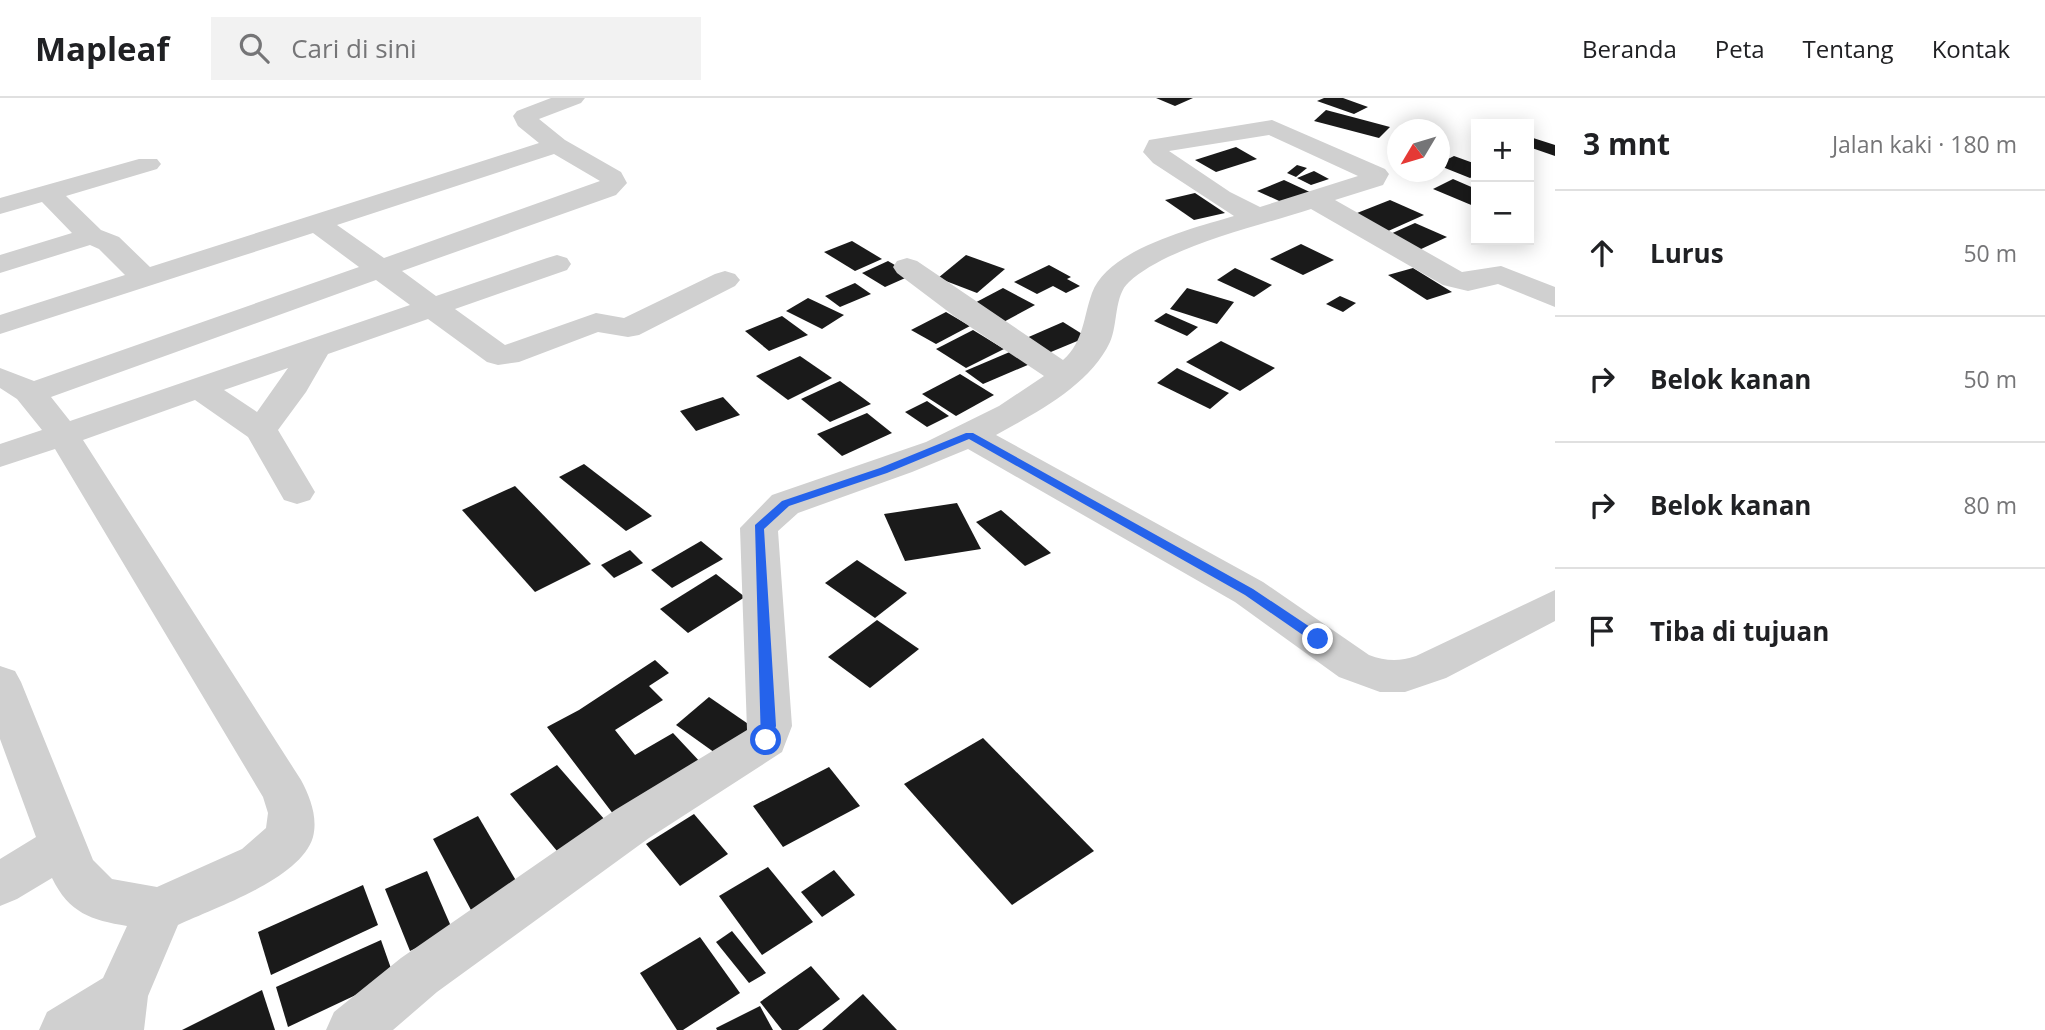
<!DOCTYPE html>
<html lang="id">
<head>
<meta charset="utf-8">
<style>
	body { margin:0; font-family:"Open Sans",sans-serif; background:#f2f2f2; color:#202124 }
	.controls { position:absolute; right:21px; top:21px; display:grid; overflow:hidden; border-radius:0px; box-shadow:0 4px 18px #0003 }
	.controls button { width:63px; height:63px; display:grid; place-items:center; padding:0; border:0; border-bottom:2px solid #e0e0e0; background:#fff; color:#202124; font:35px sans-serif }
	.compass { position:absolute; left:1387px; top:21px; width:63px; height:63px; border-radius:50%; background:#fff; box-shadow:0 4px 18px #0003; rotate:232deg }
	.stop { position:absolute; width:21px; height:21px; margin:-16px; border:5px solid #2563eb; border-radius:50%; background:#fff }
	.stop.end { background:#2563eb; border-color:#fff; box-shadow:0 2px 7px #0008 }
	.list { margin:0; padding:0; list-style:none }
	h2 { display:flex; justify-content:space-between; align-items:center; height:91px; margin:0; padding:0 28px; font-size:30px }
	h2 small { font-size:23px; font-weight:400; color:#757577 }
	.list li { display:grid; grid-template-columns:46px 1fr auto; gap:21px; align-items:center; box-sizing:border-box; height:126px; padding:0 28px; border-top:2px solid #e0e0e0 }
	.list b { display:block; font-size:26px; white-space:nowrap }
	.list em { font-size:23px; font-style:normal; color:#757577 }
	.icon { flex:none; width:38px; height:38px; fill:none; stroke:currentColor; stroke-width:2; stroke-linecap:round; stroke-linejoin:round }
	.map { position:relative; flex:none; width:1555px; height:932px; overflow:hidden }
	header { display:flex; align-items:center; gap:42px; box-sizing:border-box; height:98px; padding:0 35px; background:#fff; border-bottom:2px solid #e0e0e0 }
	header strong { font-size:33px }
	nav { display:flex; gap:38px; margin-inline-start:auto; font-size:24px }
	.search { width:490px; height:63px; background:#f2f2f2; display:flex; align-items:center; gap:18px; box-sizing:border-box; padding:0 24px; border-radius:0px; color:#757577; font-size:26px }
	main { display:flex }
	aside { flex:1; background:#fff }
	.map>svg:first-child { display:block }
</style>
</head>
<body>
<header>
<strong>Mapleaf</strong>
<div class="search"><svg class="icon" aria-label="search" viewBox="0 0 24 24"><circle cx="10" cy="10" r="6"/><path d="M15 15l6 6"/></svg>Cari di sini</div>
<nav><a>Beranda</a><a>Peta</a><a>Tentang</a><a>Kontak</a></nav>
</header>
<main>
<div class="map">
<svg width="1555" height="932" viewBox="0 0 1555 932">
	<rect width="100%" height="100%" fill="#fff"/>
	<g fill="#1a1a1a">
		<path d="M 1156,0 L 1193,0 L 1175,8 Z"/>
		<path d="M 1324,0 L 1343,0 L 1368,9 L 1354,16 L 1317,3 Z"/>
		<path d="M 1326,12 L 1360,21 L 1390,29 L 1379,40 L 1314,23 Z"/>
		<path d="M 1530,39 L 1555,47 L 1555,58 L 1529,49 Z"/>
		<path d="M 1236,49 L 1257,61 L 1216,74 L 1195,62 Z"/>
		<path d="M 1454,58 L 1476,66 L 1476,77 L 1470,80 L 1440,68 L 1440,65 Z"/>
		<path d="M 1297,67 L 1307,70 L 1296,79 L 1287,75 Z"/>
		<path d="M 1314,73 L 1329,81 L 1311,87 L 1297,80 Z"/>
		<path d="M 1453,81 L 1476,91 L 1476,109 L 1433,91 Z"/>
		<path d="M 1284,82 L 1314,96 L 1288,107 L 1257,93 Z"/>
		<path d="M 1195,95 L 1225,115 L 1194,122 L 1165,102 Z"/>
		<path d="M 1390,102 L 1424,117 L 1386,134 L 1352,117 Z"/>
		<path d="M 1415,125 L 1447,139 L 1419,152 L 1388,137 Z"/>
		<path d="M 852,143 L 882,161 L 855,173 L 824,154 Z"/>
		<path d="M 1301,146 L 1334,162 L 1303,177 L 1270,161 Z"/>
		<path d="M 966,157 L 1005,171 L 977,195 L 938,180 Z"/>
		<path d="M 888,163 L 912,177 L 885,189 L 862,175 Z"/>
		<path d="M 1049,167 L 1071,179 L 1067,181 L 1080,188 L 1066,195 L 1053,188 L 1037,196 L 1014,184 Z"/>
		<path d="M 1235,170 L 1272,187 L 1254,199 L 1217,182 Z"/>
		<path d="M 1413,170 L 1452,194 L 1427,202 L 1388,177 Z"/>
		<path d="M 855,185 L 871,196 L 840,209 L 825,198 Z"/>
		<path d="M 1003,190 L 1035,207 L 998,227 L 967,209 Z"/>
		<path d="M 1187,190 L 1234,204 L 1217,226 L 1170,211 Z"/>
		<path d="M 1340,198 L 1356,205 L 1343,214 L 1326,206 Z"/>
		<path d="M 808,200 L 844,217 L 822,231 L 786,213 Z"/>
		<path d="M 946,214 L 970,228 L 936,246 L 911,232 Z"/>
		<path d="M 1166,215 L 1198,229 L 1187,238 L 1154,223 Z"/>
		<path d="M 782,218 L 808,237 L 769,253 L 745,233 Z"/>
		<path d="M 1063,224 L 1087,239 L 1046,256 L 1024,241 Z"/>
		<path d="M 973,232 L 1004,251 L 966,270 L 936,251 Z"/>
		<path d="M 1221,243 L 1275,270 L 1240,293 L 1186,264 Z"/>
		<path d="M 1012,253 L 1030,266 L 983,286 L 965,273 Z"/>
		<path d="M 800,258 L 832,280 L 788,302 L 756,278 Z"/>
		<path d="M 1177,270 L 1229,295 L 1210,311 L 1157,285 Z"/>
		<path d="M 960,276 L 994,297 L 956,318 L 922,296 Z"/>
		<path d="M 840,283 L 871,306 L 830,324 L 801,301 Z"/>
		<path d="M 723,299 L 740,317 L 696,333 L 680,313 Z"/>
		<path d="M 927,303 L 949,318 L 927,329 L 905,314 Z"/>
		<path d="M 867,315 L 892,335 L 842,358 L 817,336 Z"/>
		<path d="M 584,366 L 652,418 L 626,433 L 559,379 Z"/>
		<path d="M 515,388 L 591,466 L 535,494 L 462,412 Z"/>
		<path d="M 957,405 L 981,451 L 905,463 L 884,416 Z"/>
		<path d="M 1001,412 L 1051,455 L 1025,468 L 976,424 Z"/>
		<path d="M 701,443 L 723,461 L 672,490 L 651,472 Z"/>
		<path d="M 630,452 L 643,465 L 614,480 L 601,467 Z"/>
		<path d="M 857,462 L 907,495 L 875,520 L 825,485 Z"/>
		<path d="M 716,476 L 745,499 L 688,535 L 660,511 Z"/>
		<path d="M 877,522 L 919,551 L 870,590 L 828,559 Z"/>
		<path d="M 655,562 L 669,575 L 649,588 L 663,602 L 615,632 L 635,657 L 673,635 L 703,667 L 617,721 L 547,629 L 579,612 Z"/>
		<path d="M 709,599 L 757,632 L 725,662 L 676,627 Z"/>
		<path d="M 983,640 L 1094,753 L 1012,807 L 904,686 Z"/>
		<path d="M 557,667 L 605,722 L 557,753 L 510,696 Z"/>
		<path d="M 829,669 L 860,708 L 783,749 L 753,708 Z"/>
		<path d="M 694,716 L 728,756 L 680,788 L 646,746 Z"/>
		<path d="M 478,718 L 518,786 L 471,812 L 433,741 Z"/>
		<path d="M 768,769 L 813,824 L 762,857 L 719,798 Z"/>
		<path d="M 834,772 L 855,797 L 822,819 L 801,794 Z"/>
		<path d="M 427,773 L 453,833 L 410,853 L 385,791 Z"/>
		<path d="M 363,787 L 378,827 L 271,877 L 258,834 Z"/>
		<path d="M 732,833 L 766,875 L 749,885 L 716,844 Z"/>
		<path d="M 700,839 L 740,895 L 683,932 L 677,932 L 640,875 Z"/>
		<path d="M 381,842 L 394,879 L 288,929 L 276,889 Z"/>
		<path d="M 811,868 L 840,901 L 798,932 L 782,932 L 760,904 Z"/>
		<path d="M 262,892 L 275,932 L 182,932 Z"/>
		<path d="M 863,896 L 897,932 L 822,932 Z"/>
		<path d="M 760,908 L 773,932 L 717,932 L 716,930 Z"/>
	</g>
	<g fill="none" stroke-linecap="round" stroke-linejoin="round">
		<g fill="#d0d0d0" fill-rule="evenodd">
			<path d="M 551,0 L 585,0 L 581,5 L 539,21 L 565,42 L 621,74 L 627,85 L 616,97 L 402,173 L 436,198 L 547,160 L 557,157 L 567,160 L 571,166 L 567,172 L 455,211 L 505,247 L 596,215 L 624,220 L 715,176 L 725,173 L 735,176 L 740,182 L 735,188 L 639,237 L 628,239 L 598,234 L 519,264 L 498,267 L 487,264 L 428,221 L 328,256 L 306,294 L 278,332 L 315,394 L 310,402 L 297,406 L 284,402 L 248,339 L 195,302 L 83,342 L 301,682 C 310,699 318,719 313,739 C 301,781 214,810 178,827 L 148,898 L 144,932 L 39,932 L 47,914 L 103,880 L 127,828 C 91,822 69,815 52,780 L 17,801 L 0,808 L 0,761 L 36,739 L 0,641 L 0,568 L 15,573 L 21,584 L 93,762 L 112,781 L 157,789 L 242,751 L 266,730 L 268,715 L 263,699 L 55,351 L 0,369 L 0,346 L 42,332 L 17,301 L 0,290 L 0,270 L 34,283 L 359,169 L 313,135 L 0,236 L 0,217 L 125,177 L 99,151 L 90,147 L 0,175 L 0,157 L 72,135 L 42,104 L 0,116 L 0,100 L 139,61 L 157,61 L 161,66 L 157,71 L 66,98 L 101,132 L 119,139 L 150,169 L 539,45 L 518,28 L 513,18 L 517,13 ZM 554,56 L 600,83 L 384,160 L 337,127 ZM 376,182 L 410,207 L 70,323 L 51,299 ZM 288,270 L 257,314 L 224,292 Z"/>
			<path d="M 1272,22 L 1385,71 L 1389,76 L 1383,87 L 1335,102 L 1462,174 L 1501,168 L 1555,189 L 1555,209 L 1498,186 L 1468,193 L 1443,187 L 1311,111 C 1259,128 1168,148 1129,184 C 1114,197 1118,227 1110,244 C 1090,287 1036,315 996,337 L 1263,484 L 1369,557 C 1385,563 1399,564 1416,558 L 1555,492 L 1555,523 L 1446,580 L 1405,594 L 1380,594 L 1339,579 L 1235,504 L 968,351 L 912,374 L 798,415 L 778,433 L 792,628 L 782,654 L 649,740 L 437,894 L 393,932 L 326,932 L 334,914 L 401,860 L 615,712 L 747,632 L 740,430 L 772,397 L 926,344 L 999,308 L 1044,278 L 954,218 L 897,175 L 893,169 L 897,163 L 907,160 L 917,163 L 1063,262 C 1084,243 1083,220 1092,195 C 1108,151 1194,130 1234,118 L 1153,65 L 1143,54 L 1149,42 ZM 1269,37 L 1358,78 L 1260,109 L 1230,94 L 1169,53 Z"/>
		</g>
	</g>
	<path fill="#2563eb" d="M 966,335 L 973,335 L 1253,491 L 1322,537 L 1322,544 L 1313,544 L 1245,497 L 969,341 L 887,375 L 789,408 L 764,431 L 776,628 L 770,646 L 761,646 L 755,427 L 782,403 L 880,370 Z"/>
</svg>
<div class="controls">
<button>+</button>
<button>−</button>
</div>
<svg class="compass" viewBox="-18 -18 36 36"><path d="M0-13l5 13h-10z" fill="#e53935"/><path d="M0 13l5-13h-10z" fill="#757577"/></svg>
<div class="stop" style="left:766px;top:642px"></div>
<div class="stop end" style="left:1318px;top:541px"></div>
</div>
<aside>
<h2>3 mnt<small>Jalan kaki · 180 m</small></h2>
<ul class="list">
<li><svg class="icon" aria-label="ahead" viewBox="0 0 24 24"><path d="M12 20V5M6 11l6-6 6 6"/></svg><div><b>Lurus</b></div><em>50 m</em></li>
<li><svg class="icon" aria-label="right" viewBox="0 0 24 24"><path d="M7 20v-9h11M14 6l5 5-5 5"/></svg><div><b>Belok kanan</b></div><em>50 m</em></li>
<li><svg class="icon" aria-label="right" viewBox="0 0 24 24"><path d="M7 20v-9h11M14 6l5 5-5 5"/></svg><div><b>Belok kanan</b></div><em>80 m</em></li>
<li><svg class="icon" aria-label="arrive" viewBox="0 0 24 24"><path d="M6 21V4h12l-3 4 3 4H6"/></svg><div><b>Tiba di tujuan</b></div></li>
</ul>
</aside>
</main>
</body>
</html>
